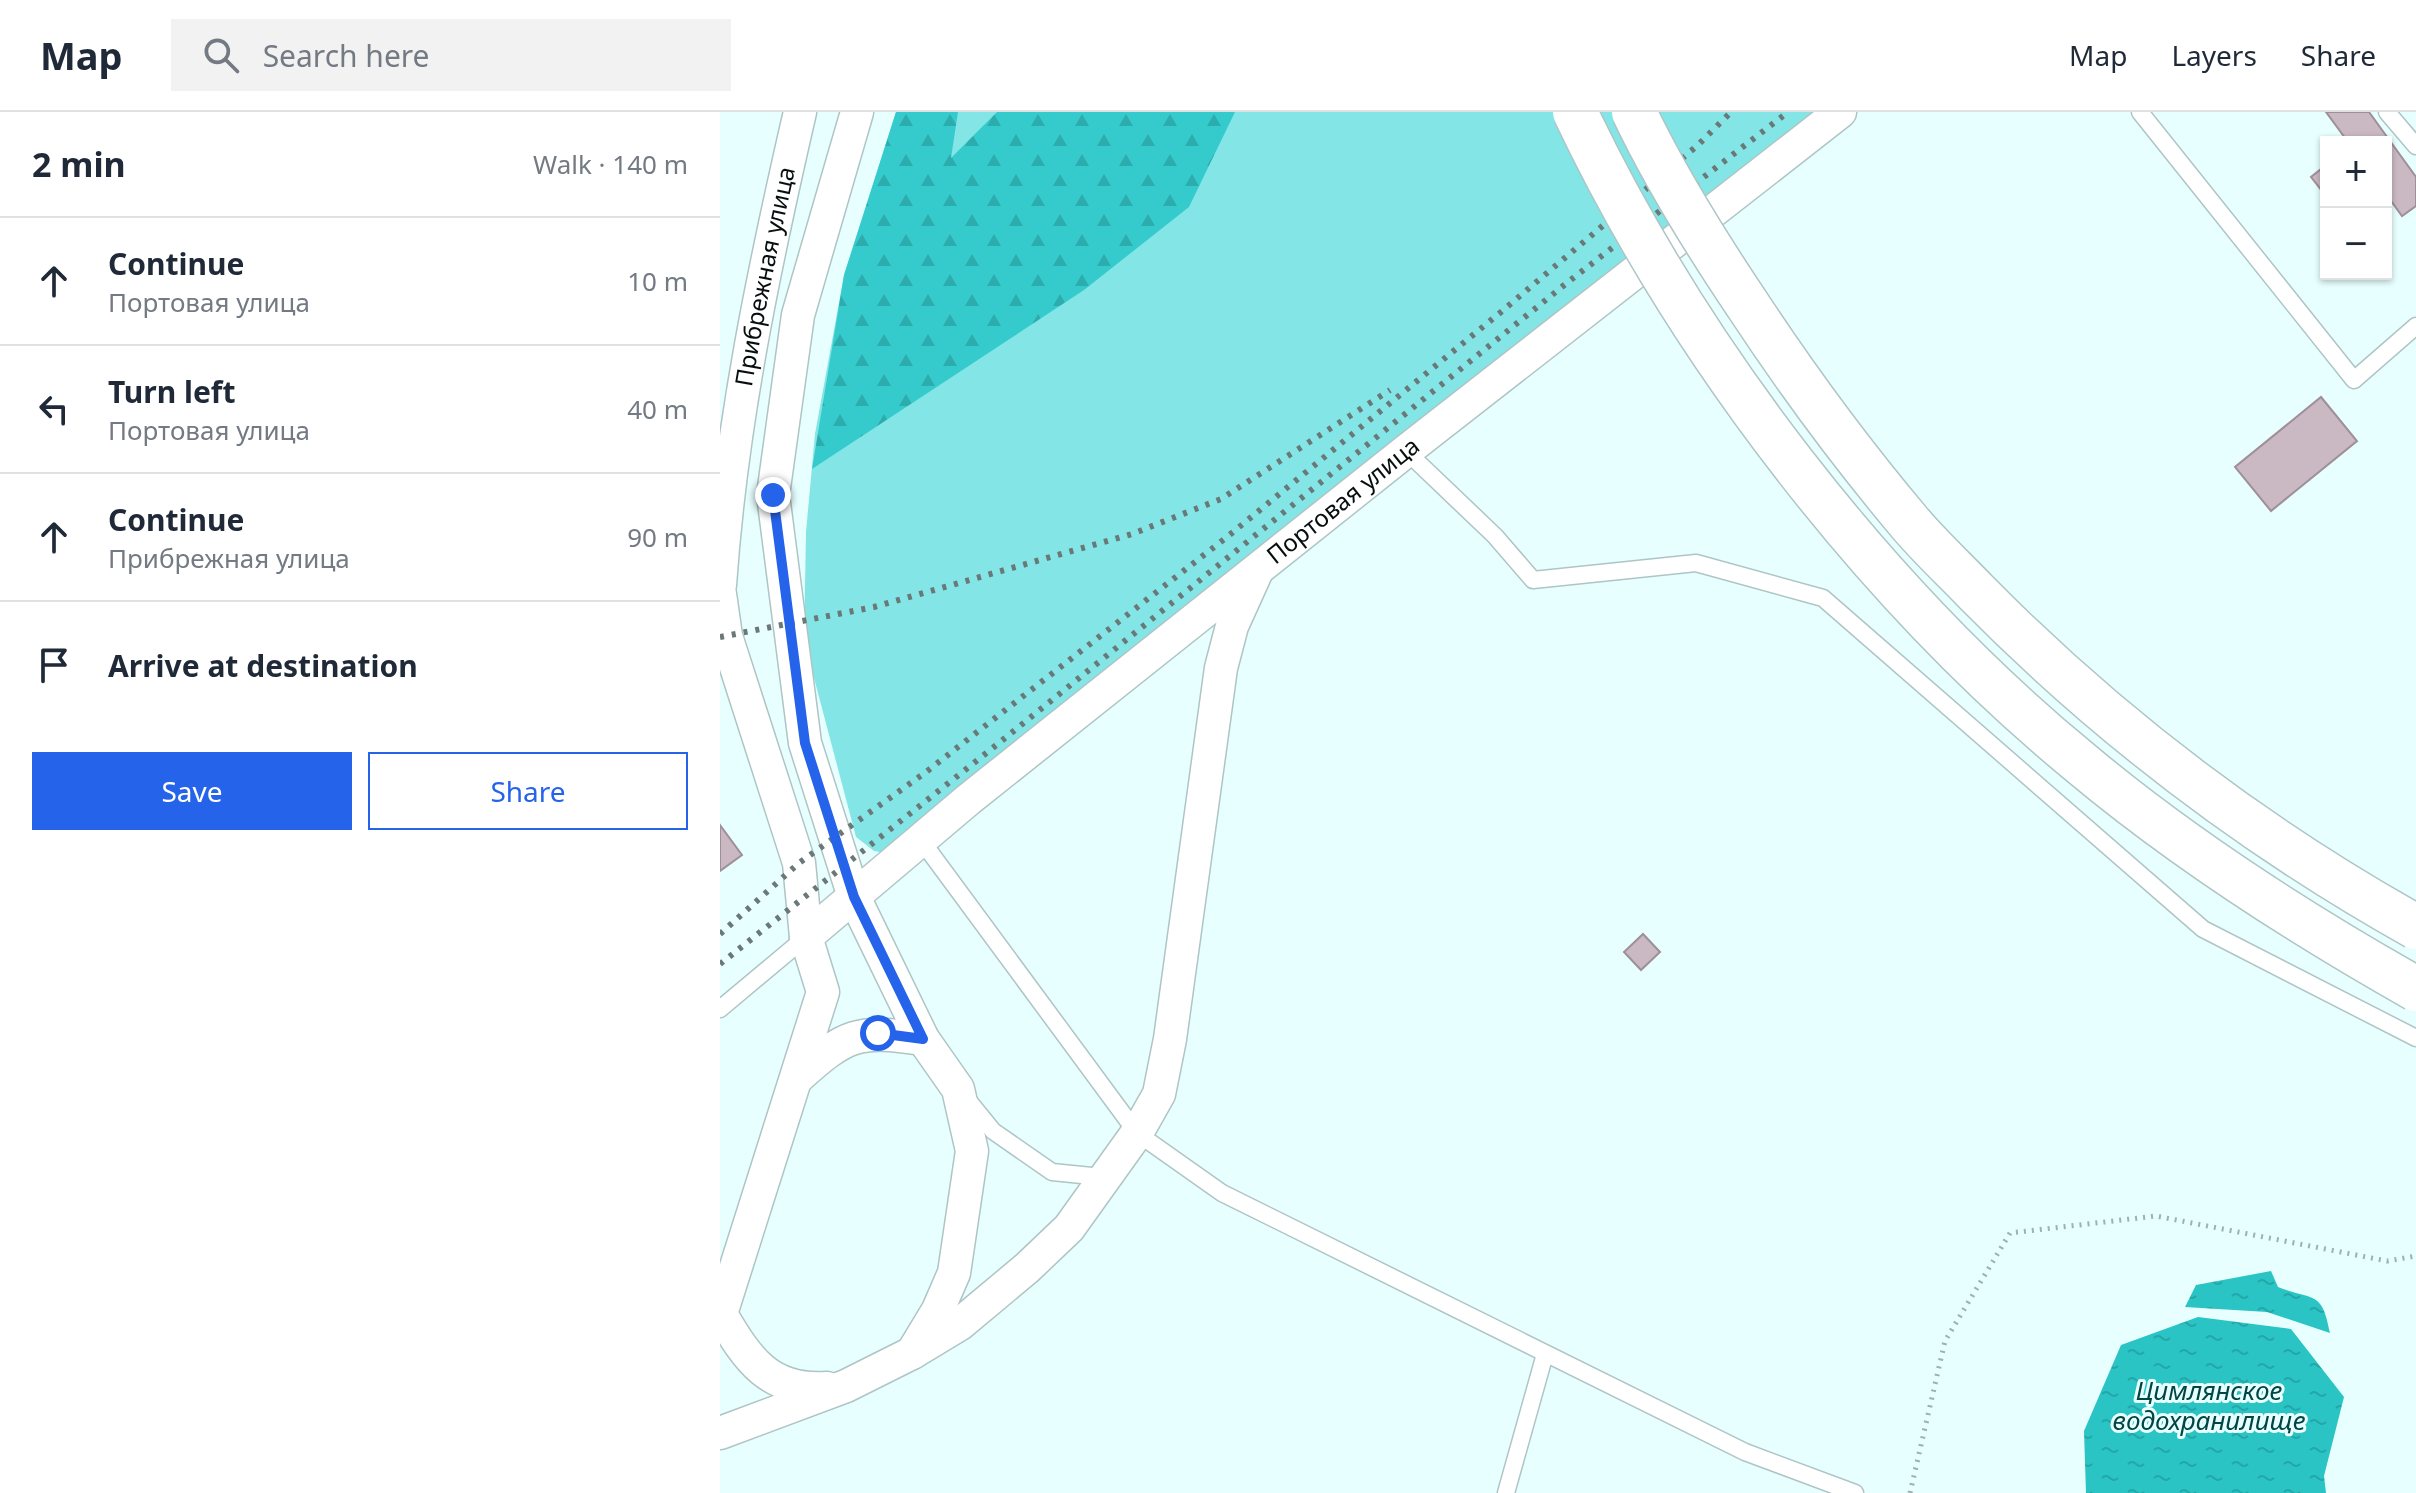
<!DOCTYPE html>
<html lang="en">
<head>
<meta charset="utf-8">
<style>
	body { margin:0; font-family:"Noto Sans",sans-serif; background:#f2f2f3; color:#1f2937 }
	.controls { position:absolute; right:24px; top:24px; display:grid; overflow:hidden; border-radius:0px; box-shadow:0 2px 6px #0004 }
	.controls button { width:72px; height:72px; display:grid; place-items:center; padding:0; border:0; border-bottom:2px solid #e0e1e3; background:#fff; color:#1f2937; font:40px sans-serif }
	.stop { position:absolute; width:24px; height:24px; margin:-18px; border:6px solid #2563eb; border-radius:50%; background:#fff }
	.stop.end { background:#2563eb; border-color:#fff; box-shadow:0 2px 8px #0008 }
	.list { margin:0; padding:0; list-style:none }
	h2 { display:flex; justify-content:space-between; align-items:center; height:104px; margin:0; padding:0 32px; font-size:34px }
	h2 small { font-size:26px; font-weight:400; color:#747a83 }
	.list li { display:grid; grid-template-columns:52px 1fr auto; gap:24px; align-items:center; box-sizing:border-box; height:128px; padding:0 32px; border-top:2px solid #e0e1e3 }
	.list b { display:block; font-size:30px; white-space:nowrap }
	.list p { margin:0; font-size:26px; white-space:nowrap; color:#747a83 }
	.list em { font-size:26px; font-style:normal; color:#747a83 }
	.actions { display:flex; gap:16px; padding:24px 32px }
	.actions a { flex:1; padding:18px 0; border:2px solid #2563eb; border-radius:0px; text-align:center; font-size:28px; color:#2563eb }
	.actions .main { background:#2563eb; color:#fff }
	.icon { flex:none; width:44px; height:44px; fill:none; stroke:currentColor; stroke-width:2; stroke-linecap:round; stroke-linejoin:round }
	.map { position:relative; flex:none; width:1696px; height:1381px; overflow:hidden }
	header { display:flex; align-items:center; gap:48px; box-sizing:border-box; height:112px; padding:0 40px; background:#fff; border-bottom:2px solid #e0e1e3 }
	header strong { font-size:38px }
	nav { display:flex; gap:44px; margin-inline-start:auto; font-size:28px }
	.search { width:560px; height:72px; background:#f2f2f3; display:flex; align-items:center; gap:20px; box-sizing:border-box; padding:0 28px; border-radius:0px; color:#747a83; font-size:30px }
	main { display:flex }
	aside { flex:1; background:#fff }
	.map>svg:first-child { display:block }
</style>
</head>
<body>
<header>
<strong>Map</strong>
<div class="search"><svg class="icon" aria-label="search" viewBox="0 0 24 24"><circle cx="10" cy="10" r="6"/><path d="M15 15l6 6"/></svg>Search here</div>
<nav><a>Map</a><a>Layers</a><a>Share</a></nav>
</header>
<main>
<aside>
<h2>2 min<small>Walk · 140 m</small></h2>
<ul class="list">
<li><svg class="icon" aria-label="ahead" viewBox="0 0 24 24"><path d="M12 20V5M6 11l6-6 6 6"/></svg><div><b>Continue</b><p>Портовая улица</p></div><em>10 m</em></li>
<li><svg class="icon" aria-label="left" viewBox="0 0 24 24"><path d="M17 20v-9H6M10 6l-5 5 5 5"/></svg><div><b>Turn left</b><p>Портовая улица</p></div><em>40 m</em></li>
<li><svg class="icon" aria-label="ahead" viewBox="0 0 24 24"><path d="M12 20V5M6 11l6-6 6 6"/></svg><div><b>Continue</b><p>Прибрежная улица</p></div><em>90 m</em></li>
<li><svg class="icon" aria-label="arrive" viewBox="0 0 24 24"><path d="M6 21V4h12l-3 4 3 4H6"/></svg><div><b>Arrive at destination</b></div></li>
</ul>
<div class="actions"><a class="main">Save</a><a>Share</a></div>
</aside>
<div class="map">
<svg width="1696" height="1381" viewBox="0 0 1696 1381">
	<defs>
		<pattern id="forest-firs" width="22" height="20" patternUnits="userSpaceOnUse" patternTransform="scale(2)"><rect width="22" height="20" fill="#35cacc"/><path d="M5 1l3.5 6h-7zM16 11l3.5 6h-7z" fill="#2dacae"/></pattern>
		<pattern id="water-ripples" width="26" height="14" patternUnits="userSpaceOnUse" patternTransform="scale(2)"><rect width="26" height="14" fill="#2ac4c5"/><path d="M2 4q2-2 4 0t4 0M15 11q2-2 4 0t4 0" fill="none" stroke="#24a7a8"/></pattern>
	</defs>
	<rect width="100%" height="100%" fill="#e8ffff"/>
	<path fill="#83e5e6" d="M 176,0 L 1101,0 L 170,742 L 154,739 L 136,725 L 84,528 L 86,420 L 95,322 L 124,163 Z"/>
	<path fill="url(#forest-firs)" d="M 176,0 L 238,0 L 231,46 L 277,0 L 515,0 L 469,95 L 364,178 L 92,357 L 124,163 Z"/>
	<g fill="url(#water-ripples)">
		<path d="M 1551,1159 L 1558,1175 C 1593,1189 1602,1177 1610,1221 L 1547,1200 L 1465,1195 L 1476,1173 Z"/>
		<path d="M 1478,1205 L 1571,1217 L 1624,1285 L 1604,1364 L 1606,1381 L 1366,1381 L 1364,1319 L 1401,1233 Z"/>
	</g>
	<g fill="#cab8c2" stroke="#9f8f98" stroke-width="2">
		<path d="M 1606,0 L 1649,0 L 1696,65 L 1696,94 L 1682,104 L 1666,82 L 1666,30 L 1628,30 Z"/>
		<path d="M 1606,53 L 1606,84 L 1591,65 Z"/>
		<path d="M 1601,285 L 1637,329 L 1551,399 L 1515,355 Z"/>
		<path d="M 0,713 L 22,743 L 0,759 Z"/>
		<path d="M 923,822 L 940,840 L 921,858 L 904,840 Z"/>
	</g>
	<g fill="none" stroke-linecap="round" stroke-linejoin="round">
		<g stroke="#afc5c5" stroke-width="19">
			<g id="service">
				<path d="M 1420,0 L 1634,268 L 1696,214"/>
				<path d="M 1667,0 L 1696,34"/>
				<path d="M 686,339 L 775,424 L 813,468 L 976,451 L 1103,486 L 1483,817 L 1696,926"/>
				<path d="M 201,728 L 417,1021 L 502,1081 L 1025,1340 L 1135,1381"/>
				<path d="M 0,897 L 86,825"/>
				<path d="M 247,987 L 273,1019 L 332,1060 L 382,1065"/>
				<path d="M 786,1381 L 825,1242"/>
			</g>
		</g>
		<g stroke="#afc5c5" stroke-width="35">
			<g id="minor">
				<path d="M 137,0 L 78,203 L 53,383 L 85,631 L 134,785 L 203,927 L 238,977 L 252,1039 L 234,1161 L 218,1198 L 192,1241"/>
				<path id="s1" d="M 0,473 C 11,313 44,156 80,0"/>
				<path d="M 0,482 L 6,524 L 79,751 L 86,825 L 103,880 L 1,1202 C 28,1248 49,1280 107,1276"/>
				<path id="s2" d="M 86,825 L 249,687 L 686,339 L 1120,0"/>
				<path d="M 77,966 C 126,922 137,917 203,927"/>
				<path d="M 0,1321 L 126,1274 L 192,1241 L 240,1212 L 307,1156 L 349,1116 L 417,1021 L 439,982 L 450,927 L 501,556 L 512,514 L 536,461"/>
			</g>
		</g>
		<path stroke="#9eb0b0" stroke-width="5" stroke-dasharray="2 6" stroke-linecap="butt" d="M 1190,1381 L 1225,1229 L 1290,1121 L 1436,1104 L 1667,1149 L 1696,1144"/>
		<use href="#service" stroke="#fff" stroke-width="16"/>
		<use href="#minor" stroke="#fff" stroke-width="32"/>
		<g stroke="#6a7878" stroke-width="6" stroke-dasharray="4 8" stroke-linecap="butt">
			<path d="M 0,525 L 154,495 L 412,422 L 501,387 L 670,278"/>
			<path d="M 0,822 L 79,751 L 206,660 L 507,425 L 781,200 L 978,33 L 1011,0"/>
			<path d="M 0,852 L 269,639 L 848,170 L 1068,0"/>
		</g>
		<g stroke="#afc5c5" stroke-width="47" stroke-linecap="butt">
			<g id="secondary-bridge">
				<path d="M 855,0 C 969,240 1156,483 1362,652 C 1465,738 1579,811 1696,877"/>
				<path d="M 914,0 C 946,67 986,131 1027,192 C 1077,268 1131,341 1189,410 C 1210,435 1234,457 1256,480 C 1386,612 1535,725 1696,815"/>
			</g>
		</g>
		<use href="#secondary-bridge" stroke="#fff" stroke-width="44"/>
	</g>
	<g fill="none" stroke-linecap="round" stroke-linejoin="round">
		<path stroke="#2563eb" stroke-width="10" d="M 53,383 L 85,631 L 134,785 L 203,927 L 158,921"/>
	</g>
	<g text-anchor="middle" stroke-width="6" stroke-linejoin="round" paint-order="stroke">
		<g font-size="24" fill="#060e0e" stroke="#e8ffff">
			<text dy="8" stroke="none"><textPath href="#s1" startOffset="312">Прибрежная улица</textPath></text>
			<text dy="8" stroke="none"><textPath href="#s2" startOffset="692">Портовая улица</textPath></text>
		</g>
		<g font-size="26" font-style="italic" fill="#014545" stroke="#e8ffff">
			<text x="1489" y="1288">Цимлянское<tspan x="1489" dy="30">водохранилище</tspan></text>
		</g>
	</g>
</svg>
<div class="controls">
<button>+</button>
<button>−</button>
</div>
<div class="stop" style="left:158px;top:921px"></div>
<div class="stop end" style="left:53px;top:383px"></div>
</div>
</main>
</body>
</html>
